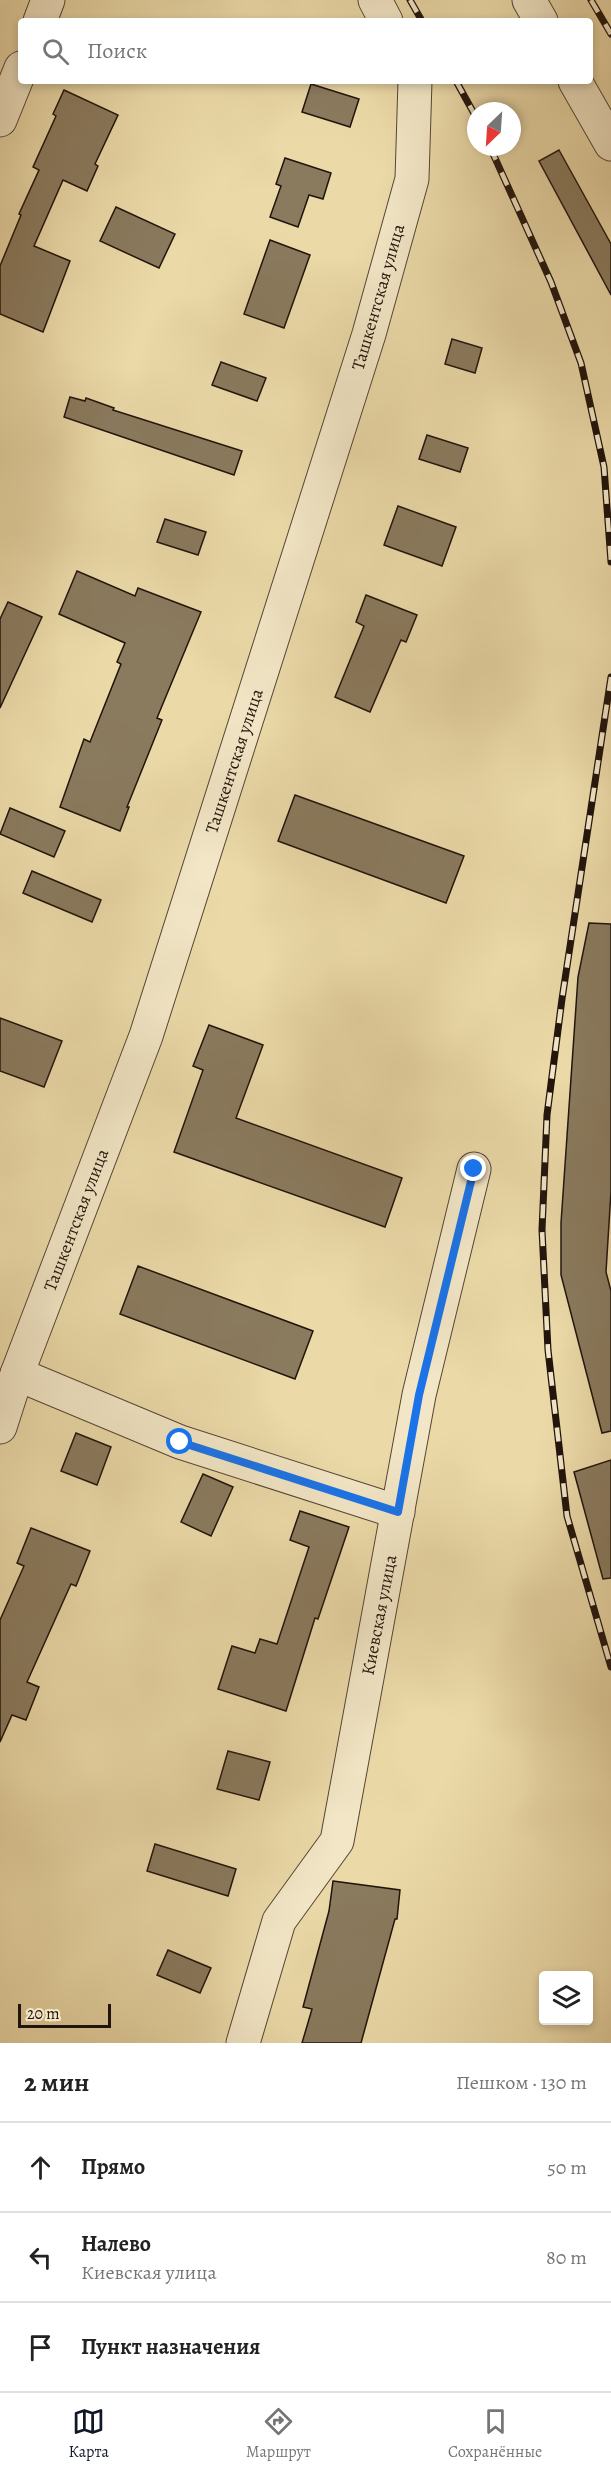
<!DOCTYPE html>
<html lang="ru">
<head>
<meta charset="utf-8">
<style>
	body { margin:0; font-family:Alegreya,serif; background:#f2f2f2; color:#222 }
	.controls { position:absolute; right:18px; bottom:18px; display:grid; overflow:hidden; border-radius:6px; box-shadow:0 3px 9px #0003 }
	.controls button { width:54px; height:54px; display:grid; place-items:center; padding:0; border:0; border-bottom:2px solid #e0e0e0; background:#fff; color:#222; font:30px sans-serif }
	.compass { position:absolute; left:467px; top:102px; width:54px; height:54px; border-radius:50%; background:#fff; box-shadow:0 3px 9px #0003; rotate:205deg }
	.scale { position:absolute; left:18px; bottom:15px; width:93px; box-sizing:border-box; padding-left:6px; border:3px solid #21140d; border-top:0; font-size:16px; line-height:21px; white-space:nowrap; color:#21140d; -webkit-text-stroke:4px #f2e6c6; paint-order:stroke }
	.stop { position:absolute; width:18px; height:18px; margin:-14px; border:4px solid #1a73e8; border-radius:50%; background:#fff }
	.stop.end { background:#1a73e8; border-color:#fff; box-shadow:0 2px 6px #0008 }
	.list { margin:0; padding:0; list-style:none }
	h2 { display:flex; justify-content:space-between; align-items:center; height:78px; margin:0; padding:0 24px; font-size:26px }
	h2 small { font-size:20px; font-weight:400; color:#767676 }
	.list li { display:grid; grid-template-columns:39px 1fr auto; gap:18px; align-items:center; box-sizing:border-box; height:90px; padding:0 24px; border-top:2px solid #e0e0e0 }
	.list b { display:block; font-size:22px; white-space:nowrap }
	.list p { margin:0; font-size:20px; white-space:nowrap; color:#767676 }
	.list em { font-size:20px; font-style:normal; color:#767676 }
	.icon { flex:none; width:33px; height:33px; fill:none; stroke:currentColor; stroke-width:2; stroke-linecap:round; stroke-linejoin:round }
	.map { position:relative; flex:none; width:611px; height:2043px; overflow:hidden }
	.search { position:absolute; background:#fff; box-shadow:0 3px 9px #0003; left:18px; right:18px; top:18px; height:66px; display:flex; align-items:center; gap:15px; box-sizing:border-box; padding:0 21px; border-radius:6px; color:#767676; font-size:22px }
	.sheet { height:348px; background:#fff }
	nav { display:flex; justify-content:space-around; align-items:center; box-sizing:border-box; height:84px; border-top:2px solid #e0e0e0; background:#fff; font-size:16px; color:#767676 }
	nav a { display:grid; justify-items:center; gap:3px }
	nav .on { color:#111827 }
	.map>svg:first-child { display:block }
</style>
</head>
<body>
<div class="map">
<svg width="611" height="2043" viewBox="0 0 611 2043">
	<rect width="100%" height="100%" fill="#ebd9a8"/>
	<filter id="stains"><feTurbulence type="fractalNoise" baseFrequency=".00333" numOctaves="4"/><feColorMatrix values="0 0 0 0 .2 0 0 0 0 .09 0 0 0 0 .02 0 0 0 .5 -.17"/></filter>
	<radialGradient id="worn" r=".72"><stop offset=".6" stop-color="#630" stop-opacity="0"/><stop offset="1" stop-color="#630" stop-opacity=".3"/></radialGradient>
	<g fill="#8a7a5e" stroke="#21140d" stroke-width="1.5">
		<path d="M 311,84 L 359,99 L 350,127 L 302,112 Z"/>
		<path d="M 64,90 L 118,115 L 95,164 L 98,166 L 87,191 L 63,180 L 34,246 L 70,261 L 43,332 L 0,314 L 0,266 L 21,215 L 19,214 L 39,170 L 33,167 L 56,116 L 53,114 Z"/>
		<path d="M 559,150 L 611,244 L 611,295 L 539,161 Z"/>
		<path d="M 285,158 L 331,173 L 323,199 L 309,195 L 298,227 L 270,217 L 281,186 L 276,184 Z"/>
		<path d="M 116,207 L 175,234 L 159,268 L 100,241 Z"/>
		<path d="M 270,240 L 310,255 L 284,328 L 244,314 Z"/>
		<path d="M 452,339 L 482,348 L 475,373 L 445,364 Z"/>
		<path d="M 221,362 L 266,378 L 257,401 L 212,385 Z"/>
		<path d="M 70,397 L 85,401 L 86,398 L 114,408 L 113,410 L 242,451 L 234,475 L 64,417 Z"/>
		<path d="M 427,435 L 468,448 L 460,472 L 419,459 Z"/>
		<path d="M 398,506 L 456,527 L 442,566 L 384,545 Z"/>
		<path d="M 165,519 L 206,532 L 198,555 L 157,542 Z"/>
		<path d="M 77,571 L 135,596 L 138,588 L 201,612 L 157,718 L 162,720 L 127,807 L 129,807 L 120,831 L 60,807 L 84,739 L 90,742 L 121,664 L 117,662 L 125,643 L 59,614 Z"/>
		<path d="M 366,595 L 417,615 L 406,642 L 401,640 L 370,712 L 335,697 L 364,626 L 356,622 Z"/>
		<path d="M 8,602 L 42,617 L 0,708 L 0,619 Z"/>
		<path d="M 295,795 L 464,856 L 446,903 L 278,841 Z"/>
		<path d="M 10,808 L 65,831 L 54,857 L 0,834 Z"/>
		<path d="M 32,871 L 101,900 L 92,922 L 23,893 Z"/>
		<path d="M 589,923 L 611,924 L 611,1191 L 606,1272 L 611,1291 L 611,1431 L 602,1433 L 561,1275 L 561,1223 L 578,977 Z"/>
		<path d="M 0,1018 L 62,1041 L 44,1087 L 0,1071 Z"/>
		<path d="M 209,1025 L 263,1045 L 236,1118 L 402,1178 L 385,1227 L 174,1152 L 203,1070 L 193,1066 Z"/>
		<path d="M 138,1266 L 313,1331 L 295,1379 L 120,1314 Z"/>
		<path d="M 76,1433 L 111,1447 L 97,1485 L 61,1471 Z"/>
		<path d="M 611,1460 L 611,1578 L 603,1579 L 574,1472 Z"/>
		<path d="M 203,1474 L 233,1487 L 211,1536 L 181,1522 Z"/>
		<path d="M 300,1511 L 349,1527 L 318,1619 L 315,1618 L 286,1711 L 218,1689 L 232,1646 L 255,1653 L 260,1639 L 277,1644 L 309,1547 L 290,1540 Z"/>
		<path d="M 31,1528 L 90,1551 L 76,1586 L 71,1584 L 27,1682 L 39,1687 L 26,1720 L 12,1715 L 0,1742 L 0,1620 L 24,1566 L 17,1563 Z"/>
		<path d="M 228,1751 L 270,1762 L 259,1800 L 217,1789 Z"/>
		<path d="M 155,1844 L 236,1869 L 228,1896 L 147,1871 Z"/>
		<path d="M 333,1881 L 400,1890 L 397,1919 L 395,1919 L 361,2043 L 302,2043 L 312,2009 L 303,2007 L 329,1911 Z"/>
		<path d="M 168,1950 L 211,1968 L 200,1993 L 157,1975 Z"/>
	</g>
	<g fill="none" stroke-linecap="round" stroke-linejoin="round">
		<g stroke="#544534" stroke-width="35">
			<g id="minor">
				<path d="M 375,0 L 386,21"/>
				<path d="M 529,0 L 541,21"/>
				<path d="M 40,21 L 48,0"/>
				<path d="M 575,81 L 611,144"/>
				<path d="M 0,120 L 21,68"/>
				<path d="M 17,1374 L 180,1442 L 398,1512"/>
				<path d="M 0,1427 L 17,1374 L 146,1036 L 369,334 L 412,179 L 415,81"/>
				<path d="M 243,2043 L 279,1921 L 337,1841 L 419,1395 L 474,1169"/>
			</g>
		</g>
		<use href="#minor" stroke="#f2e6c6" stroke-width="33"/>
		<g stroke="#21140d" stroke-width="7">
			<g id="rail">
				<path d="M 410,0 L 422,21"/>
				<path d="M 591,0 L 611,34"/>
				<path d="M 456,81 L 476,117"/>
				<path d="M 490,147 L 551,282 L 581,363 L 604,467 L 611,562"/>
				<path d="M 611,677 L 562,999 L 547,1115 L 542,1230 L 548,1350 L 567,1516 L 611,1667"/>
			</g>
		</g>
		<use href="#rail" stroke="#f2e6c6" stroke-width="4.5" stroke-dasharray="14" stroke-linecap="butt"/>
	</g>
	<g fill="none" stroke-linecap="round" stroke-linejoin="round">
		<path stroke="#1a73e8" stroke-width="8" d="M 180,1442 L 398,1512 L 419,1395 L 474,1169"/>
	</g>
	<g text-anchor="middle" stroke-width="5" stroke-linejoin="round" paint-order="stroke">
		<g font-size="18" fill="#21140d" stroke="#f2e6c6">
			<text transform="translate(378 297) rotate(-74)" y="6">Ташкентская улица</text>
			<text transform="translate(234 761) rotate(-72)" y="6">Ташкентская улица</text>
			<text transform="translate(76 1220) rotate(-69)" y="6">Ташкентская улица</text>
			<text transform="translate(379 1615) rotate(-79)" y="6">Киевская улица</text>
		</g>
	</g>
	<rect width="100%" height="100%" filter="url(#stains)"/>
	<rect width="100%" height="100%" fill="url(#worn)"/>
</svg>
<div class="controls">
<button><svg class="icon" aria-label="layers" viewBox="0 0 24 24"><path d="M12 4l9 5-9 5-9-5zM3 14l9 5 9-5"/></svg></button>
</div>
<svg class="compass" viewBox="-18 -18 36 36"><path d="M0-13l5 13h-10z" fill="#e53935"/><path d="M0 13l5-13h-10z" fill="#767676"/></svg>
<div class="scale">20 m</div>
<div class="stop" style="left:180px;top:1442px"></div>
<div class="stop end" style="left:474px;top:1169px"></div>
<div class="search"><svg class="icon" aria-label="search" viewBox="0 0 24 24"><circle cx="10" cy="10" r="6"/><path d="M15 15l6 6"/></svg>Поиск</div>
</div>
<section class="sheet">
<h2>2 мин<small>Пешком · 130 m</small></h2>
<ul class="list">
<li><svg class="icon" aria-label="ahead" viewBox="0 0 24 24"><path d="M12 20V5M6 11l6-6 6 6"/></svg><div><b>Прямо</b></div><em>50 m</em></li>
<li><svg class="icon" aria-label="left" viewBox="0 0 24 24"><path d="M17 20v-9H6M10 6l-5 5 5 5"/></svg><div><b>Налево</b><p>Киевская улица</p></div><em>80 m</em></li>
<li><svg class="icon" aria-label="arrive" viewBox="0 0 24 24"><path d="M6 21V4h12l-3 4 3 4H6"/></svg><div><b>Пункт назначения</b></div></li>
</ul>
</section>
<nav>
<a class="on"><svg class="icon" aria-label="map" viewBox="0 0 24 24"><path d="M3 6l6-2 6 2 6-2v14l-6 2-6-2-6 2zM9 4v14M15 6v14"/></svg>Карта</a>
<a><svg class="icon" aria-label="directions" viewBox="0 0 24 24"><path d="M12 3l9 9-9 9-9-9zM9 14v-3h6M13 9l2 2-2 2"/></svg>Маршрут</a>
<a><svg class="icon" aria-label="saved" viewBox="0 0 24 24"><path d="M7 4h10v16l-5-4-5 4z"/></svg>Сохранённые</a>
</nav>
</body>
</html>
